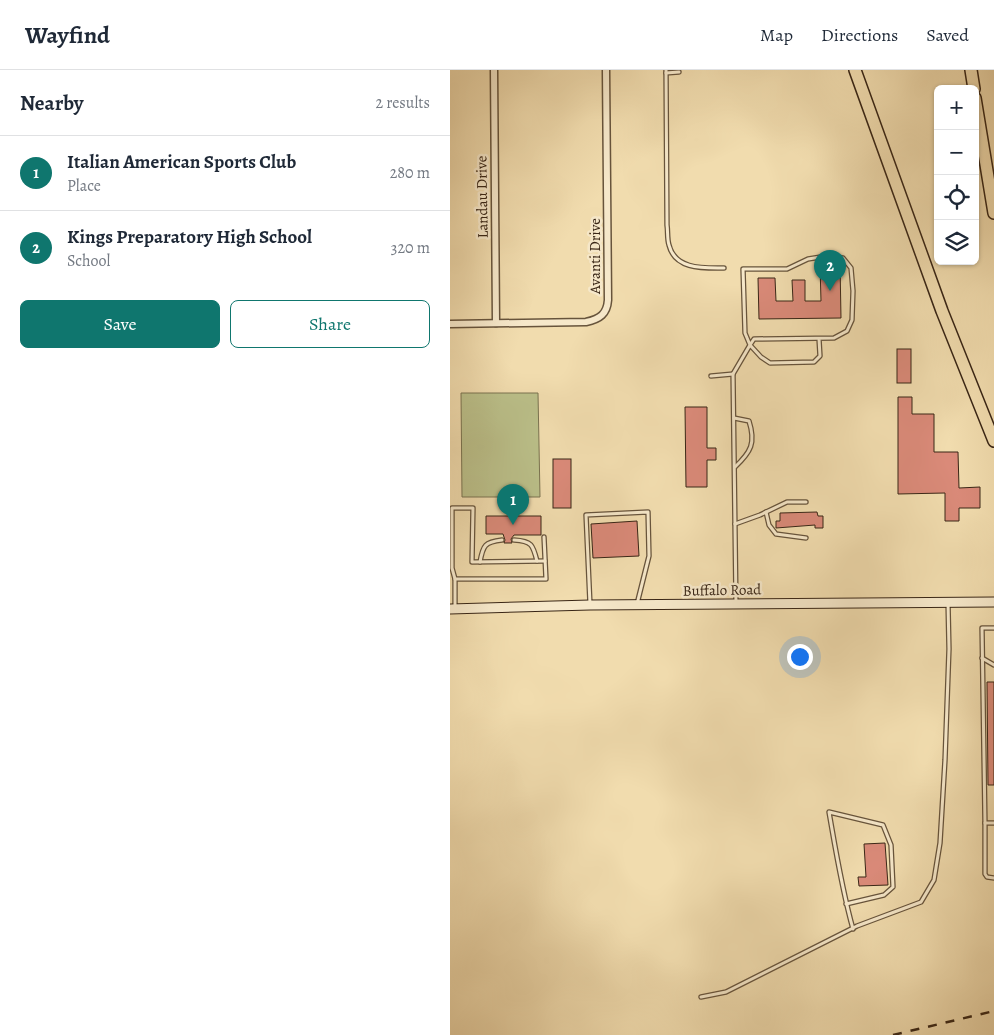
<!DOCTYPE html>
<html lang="en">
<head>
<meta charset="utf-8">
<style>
	body { margin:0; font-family:Alegreya,serif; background:#f6f6f7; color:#1f2937 }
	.controls { position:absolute; right:15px; top:15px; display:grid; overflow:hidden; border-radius:8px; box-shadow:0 1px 4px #0004 }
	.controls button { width:45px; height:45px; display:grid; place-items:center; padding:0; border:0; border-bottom:1px solid #e0e1e3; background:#fff; color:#1f2937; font:25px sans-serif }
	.you { position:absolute; left:349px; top:586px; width:18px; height:18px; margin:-12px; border:4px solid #fff; border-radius:50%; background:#1a73e8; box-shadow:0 0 0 8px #1a73e833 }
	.badge { display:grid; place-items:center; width:32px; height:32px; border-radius:50%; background:#0f766e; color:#fff; font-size:16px; font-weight:700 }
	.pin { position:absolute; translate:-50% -41px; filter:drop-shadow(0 1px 2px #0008) }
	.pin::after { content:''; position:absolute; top:26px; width:18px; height:15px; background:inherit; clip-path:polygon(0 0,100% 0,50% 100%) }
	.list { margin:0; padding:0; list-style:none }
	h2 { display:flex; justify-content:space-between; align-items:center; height:65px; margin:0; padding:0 20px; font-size:21px }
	h2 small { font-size:16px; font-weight:400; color:#747a83 }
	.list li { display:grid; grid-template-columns:32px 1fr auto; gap:15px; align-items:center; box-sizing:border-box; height:75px; padding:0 20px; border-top:1px solid #e0e1e3 }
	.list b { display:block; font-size:19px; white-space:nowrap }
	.list p { margin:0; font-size:16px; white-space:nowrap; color:#747a83 }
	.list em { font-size:16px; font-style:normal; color:#747a83 }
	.actions { display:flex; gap:10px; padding:15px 20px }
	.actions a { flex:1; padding:11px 0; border:1px solid #0f766e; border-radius:8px; text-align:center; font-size:18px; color:#0f766e }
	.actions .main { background:#0f766e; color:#fff }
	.icon { flex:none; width:28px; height:28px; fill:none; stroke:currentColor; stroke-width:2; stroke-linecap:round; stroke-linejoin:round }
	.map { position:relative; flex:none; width:544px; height:965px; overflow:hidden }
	header { display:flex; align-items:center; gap:30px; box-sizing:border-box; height:70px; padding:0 25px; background:#fff; border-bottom:1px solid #e0e1e3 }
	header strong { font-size:24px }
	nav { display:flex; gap:28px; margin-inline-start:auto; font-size:18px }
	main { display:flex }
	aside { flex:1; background:#fff }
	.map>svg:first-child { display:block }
</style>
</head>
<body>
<header>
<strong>Wayfind</strong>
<nav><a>Map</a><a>Directions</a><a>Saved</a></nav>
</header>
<main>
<aside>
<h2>Nearby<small>2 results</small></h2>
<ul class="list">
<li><span class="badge">1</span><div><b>Italian American Sports Club</b><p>Place</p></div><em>280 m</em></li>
<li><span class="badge">2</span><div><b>Kings Preparatory High School</b><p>School</p></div><em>320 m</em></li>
</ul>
<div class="actions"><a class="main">Save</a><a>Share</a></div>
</aside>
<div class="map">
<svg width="544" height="965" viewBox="0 0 544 965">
	<rect width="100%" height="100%" fill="#f1dcae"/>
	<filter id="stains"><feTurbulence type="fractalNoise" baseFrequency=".004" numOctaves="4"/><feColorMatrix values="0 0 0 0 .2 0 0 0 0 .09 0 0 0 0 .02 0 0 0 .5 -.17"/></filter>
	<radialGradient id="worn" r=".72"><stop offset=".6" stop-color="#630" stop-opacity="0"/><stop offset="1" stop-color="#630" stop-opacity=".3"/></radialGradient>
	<path fill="#bbc08a" stroke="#7a7350" d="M 11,323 L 88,323 L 90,427 L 12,427 Z"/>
	<g fill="#da8a79" stroke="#392616">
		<path d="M 390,194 L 391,248 L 309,249 L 308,208 L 325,208 L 326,231 L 343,231 L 342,210 L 355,210 L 355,231 L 371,231 L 370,195 Z"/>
		<rect x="447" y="279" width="14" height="34"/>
		<path d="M 448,327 L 462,327 L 462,344 L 484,344 L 484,382 L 508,382 L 509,418 L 530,417 L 530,438 L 509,438 L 509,451 L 495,451 L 495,423 L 448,424 Z"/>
		<path d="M 235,337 L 257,337 L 257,378 L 266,378 L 266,390 L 257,390 L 257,417 L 236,417 Z"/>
		<rect x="103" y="389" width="18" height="49"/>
		<path d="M 367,442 L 368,446 L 373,446 L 373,458 L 365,458 L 365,455 L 326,458 L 326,451 L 330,451 L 330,443 Z"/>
		<path d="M 36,446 L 91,446 L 91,465 L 64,465 L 61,469 L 62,473 L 54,473 L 55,470 L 53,464 L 36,464 Z"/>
		<path d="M 187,451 L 189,486 L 143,488 L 141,454 Z"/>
		<path d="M 537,612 L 544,612 L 544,715 L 538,715 Z"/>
		<path d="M 435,773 L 438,815 L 409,816 L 408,807 L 416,807 L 414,774 Z"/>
	</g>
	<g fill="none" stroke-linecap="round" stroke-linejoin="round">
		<g stroke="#67543c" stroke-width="5.5">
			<g id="service">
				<path d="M 216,0 L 217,155 C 218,161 217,169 219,175 C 225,200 254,198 274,198"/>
				<path d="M 216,3 L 229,2"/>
				<path d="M 261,306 L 283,304"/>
				<path d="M 284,348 L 299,351 C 306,373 301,382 285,397"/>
				<path d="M 316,442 L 319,455 L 326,464 L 356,468"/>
				<path d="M 285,454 L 310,445 L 337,432 L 356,432"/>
				<path d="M 64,470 C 82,471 83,475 87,491"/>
				<path d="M 30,492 C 33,475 35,472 52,470"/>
				<path d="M 5,509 L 2,498 L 2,438 L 23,438 L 22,492 L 95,491"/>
				<path d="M 286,533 L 283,304 L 300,275 L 304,269 L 384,268 L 397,261 L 402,250 L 403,221 L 401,198 L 393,188 L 377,186 L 358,189 L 337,199 L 293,199 L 295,263 L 300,275 L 311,287 L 320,293 L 364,292 L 370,286 L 369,269"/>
				<path d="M 140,534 L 136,445 L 198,442 L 199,486 L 187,534"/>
				<path d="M 5,538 L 5,509 L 96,509 L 94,467"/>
				<path d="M 544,558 L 532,558 L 535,753 L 544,753"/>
				<path d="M 532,588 L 544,595"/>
				<path d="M 535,753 L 535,804 L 537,807 L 544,808"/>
				<path d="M 396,834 L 434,825 L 443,817 L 441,775 L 433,755 L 379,742 C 386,782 392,820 403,859"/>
				<path d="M 251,927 L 276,922 L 407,856 L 471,832 L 484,810 L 490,773 L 495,690 L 499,579 L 498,533"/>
			</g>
		</g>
		<g stroke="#67543c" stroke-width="9">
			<g id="minor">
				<path d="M 44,0 L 46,253"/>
				<path d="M 0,254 L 136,252 C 150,249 157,244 158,230 L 156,0"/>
			</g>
		</g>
		<g stroke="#392616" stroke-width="11">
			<path id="secondary" d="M 0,539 L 140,535 L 544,532"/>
		</g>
		<g stroke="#392616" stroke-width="14">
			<g id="motorway">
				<path d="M 405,0 L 492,241 L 544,371"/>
				<path d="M 521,0 L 524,19"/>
				<path d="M 525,28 L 544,143"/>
			</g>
		</g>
		<use href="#service" stroke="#f6e8ca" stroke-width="3"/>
		<use href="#minor" stroke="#f6e8ca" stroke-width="6"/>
		<use href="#secondary" stroke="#f6e8ca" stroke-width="9"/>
		<use href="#motorway" stroke="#f1dcae" stroke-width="11"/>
		<path stroke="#392616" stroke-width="2.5" stroke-dasharray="9 9" stroke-linecap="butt" d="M 443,965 L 544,941"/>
	</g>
	<g text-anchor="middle" stroke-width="5" stroke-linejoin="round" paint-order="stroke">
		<g font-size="15" fill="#392616" stroke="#f6e8ca">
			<text transform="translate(32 127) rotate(-91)" y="5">Landau Drive</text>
			<text transform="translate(145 186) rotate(-90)" y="5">Avanti Drive</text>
			<text transform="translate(272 520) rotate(-1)" y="5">Buffalo Road</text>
		</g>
	</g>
	<rect width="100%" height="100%" filter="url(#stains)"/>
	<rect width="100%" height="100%" fill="url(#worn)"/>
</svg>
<div class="controls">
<button>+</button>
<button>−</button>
<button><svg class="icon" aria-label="locate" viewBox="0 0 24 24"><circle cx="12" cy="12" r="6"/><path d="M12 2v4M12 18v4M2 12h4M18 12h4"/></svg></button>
<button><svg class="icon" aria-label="layers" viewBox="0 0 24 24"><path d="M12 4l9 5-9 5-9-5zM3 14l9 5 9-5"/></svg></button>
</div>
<div class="you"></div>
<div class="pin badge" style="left:63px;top:455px">1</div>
<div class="pin badge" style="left:380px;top:221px">2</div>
</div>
</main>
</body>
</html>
